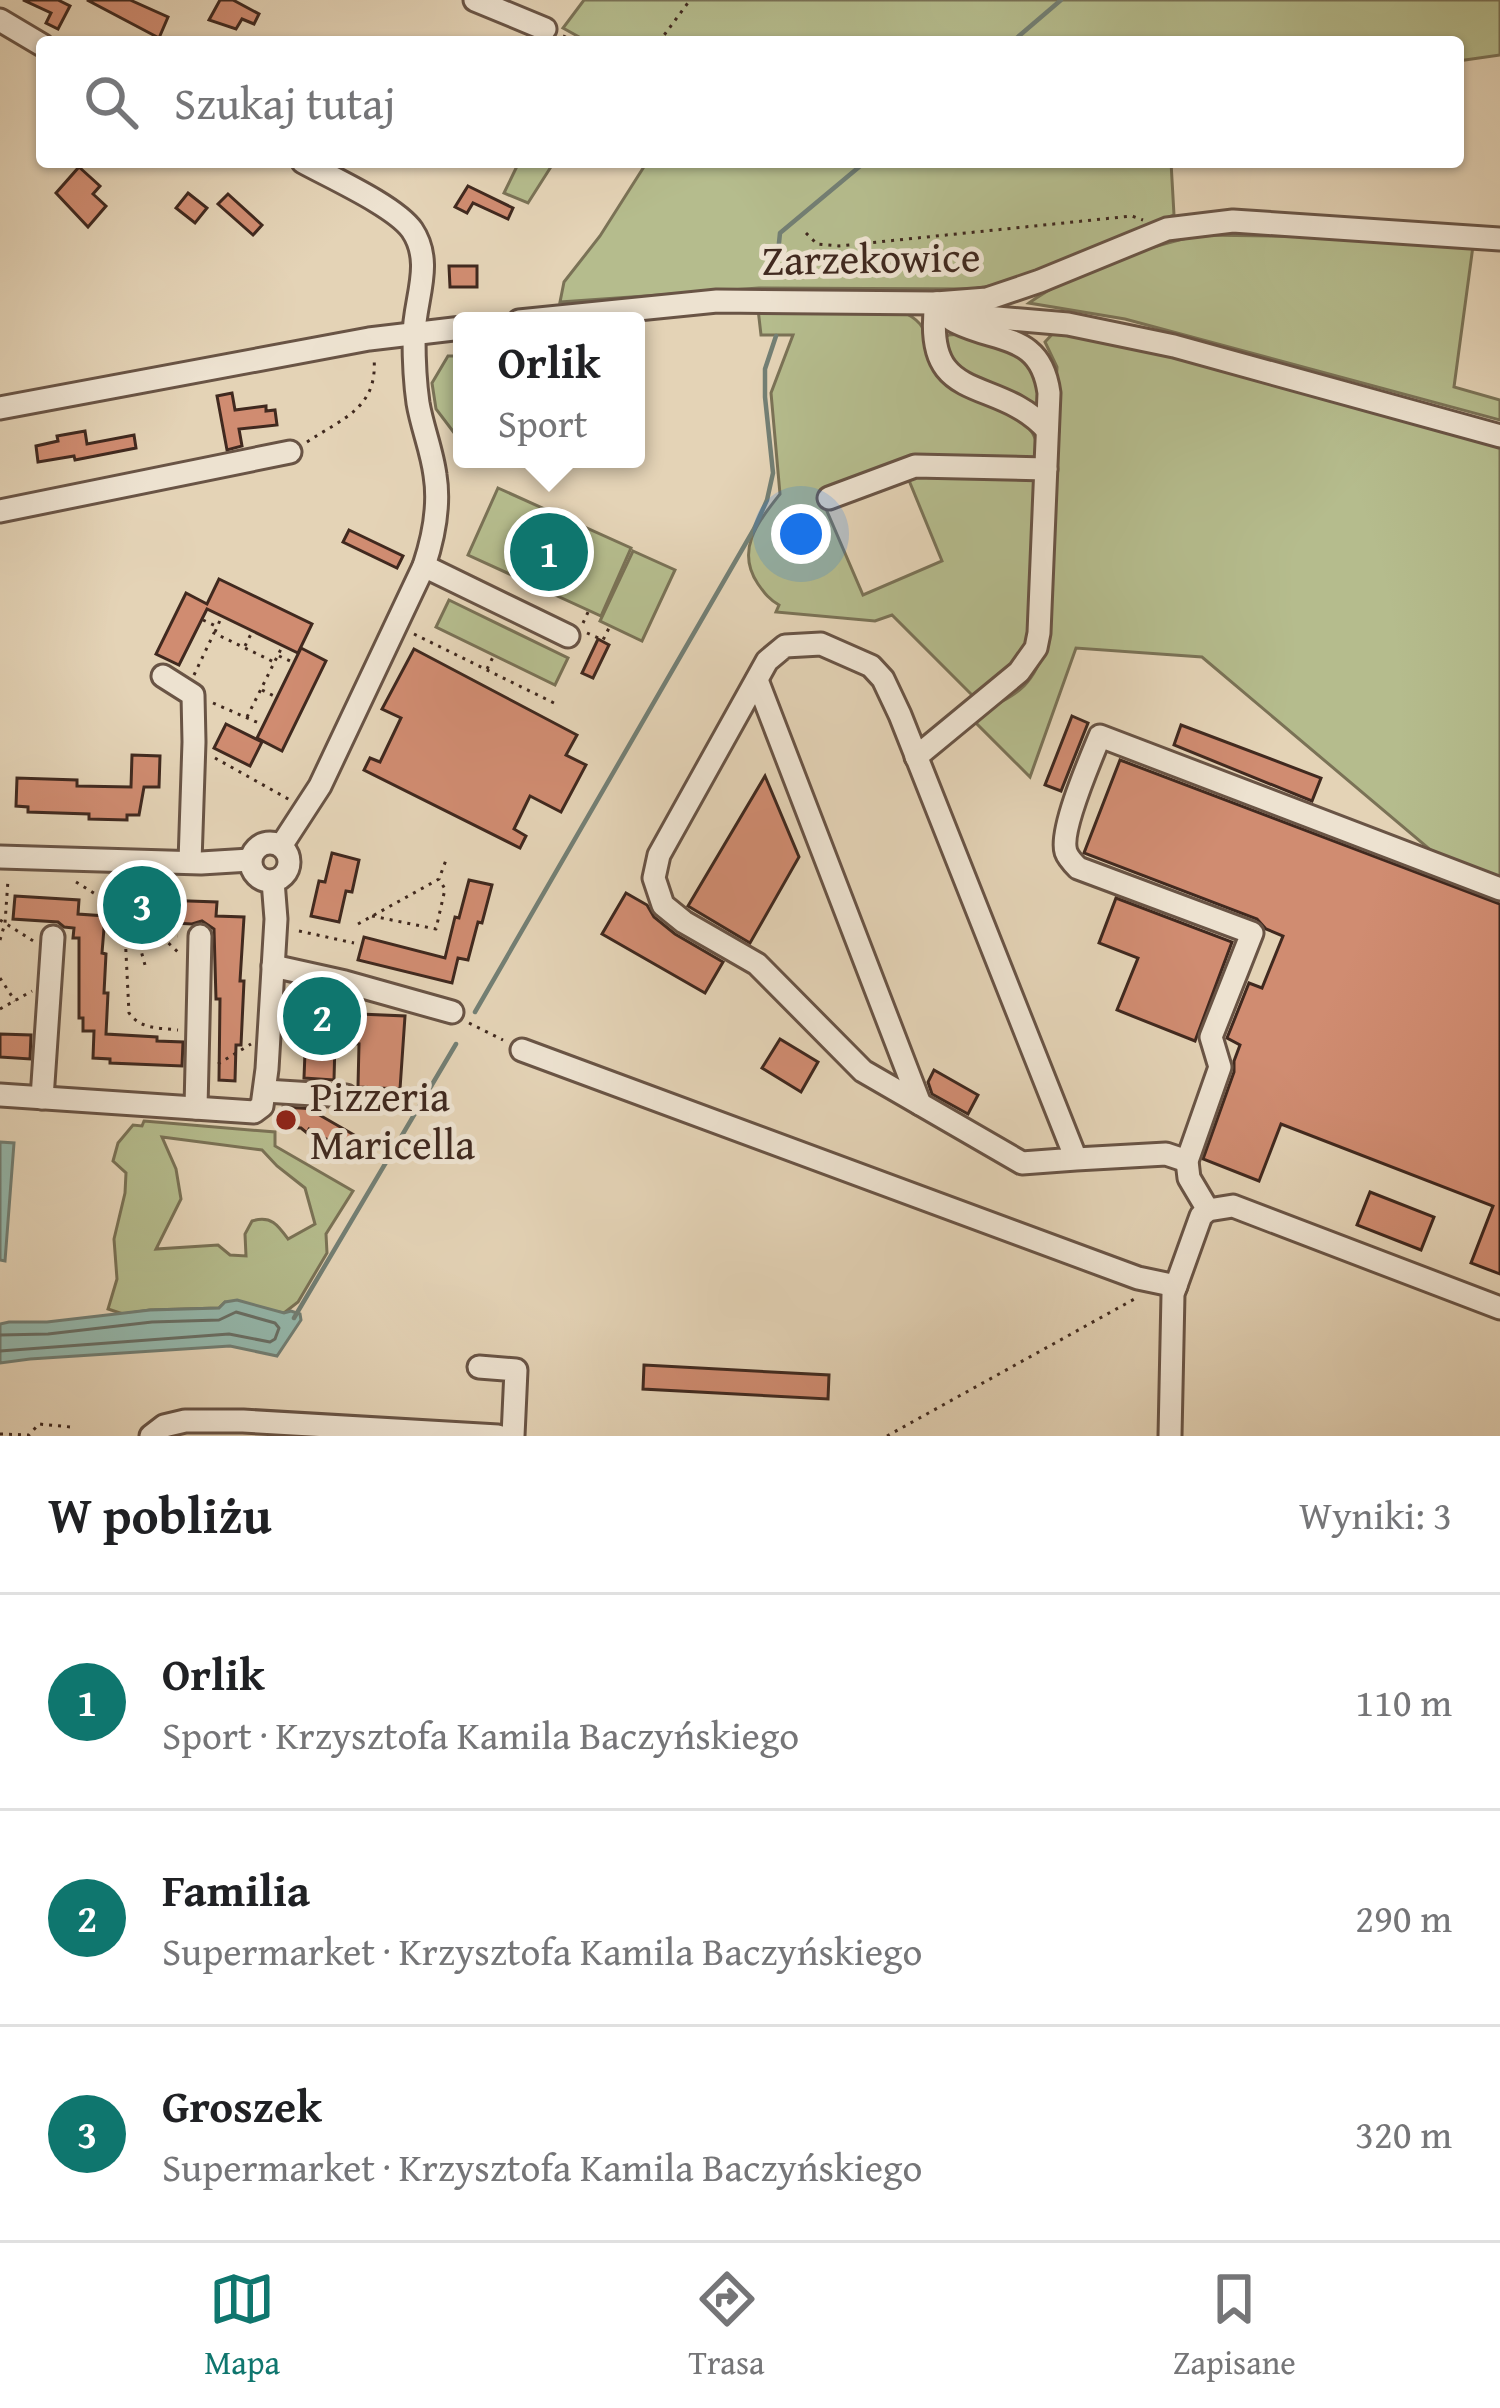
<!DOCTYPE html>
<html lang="pl">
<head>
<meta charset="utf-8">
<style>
	body { margin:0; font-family:"Gentium Book Plus",serif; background:#f6f6f6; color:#202124 }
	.you { position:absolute; left:801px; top:534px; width:42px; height:42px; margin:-30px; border:9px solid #fff; border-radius:50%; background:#1a73e8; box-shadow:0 0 0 18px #1a73e833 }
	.badge { display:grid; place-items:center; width:78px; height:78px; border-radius:50%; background:#0f766e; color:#fff; font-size:39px; font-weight:700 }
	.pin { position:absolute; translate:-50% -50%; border:6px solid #fff; box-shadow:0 3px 12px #0006 }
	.popup { position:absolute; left:453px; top:312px; width:192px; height:156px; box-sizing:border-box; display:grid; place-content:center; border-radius:12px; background:#fff; filter:drop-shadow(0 3px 9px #0005); font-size:39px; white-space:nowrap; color:#757577 }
	.popup b { font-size:45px; color:#202124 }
	.popup::after { content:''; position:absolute; left:50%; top:100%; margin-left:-24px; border:24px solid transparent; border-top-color:#fff }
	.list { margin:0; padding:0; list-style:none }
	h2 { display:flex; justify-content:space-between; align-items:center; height:156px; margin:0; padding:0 48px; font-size:51px }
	h2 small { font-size:39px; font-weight:400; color:#757577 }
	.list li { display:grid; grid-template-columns:78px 1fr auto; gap:36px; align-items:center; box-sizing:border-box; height:216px; padding:0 48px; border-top:3px solid #e0e0e0 }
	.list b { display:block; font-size:45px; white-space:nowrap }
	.list p { margin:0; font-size:39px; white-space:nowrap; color:#757577 }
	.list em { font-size:39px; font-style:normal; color:#757577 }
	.icon { flex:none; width:66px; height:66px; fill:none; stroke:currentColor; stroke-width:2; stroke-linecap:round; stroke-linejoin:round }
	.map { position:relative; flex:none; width:1500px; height:1436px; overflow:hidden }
	.search { position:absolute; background:#fff; box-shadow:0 3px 9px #0004; left:36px; right:36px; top:36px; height:132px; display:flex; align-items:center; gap:30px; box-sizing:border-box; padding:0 42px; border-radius:12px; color:#757577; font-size:45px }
	.sheet { height:804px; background:#fff }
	nav { display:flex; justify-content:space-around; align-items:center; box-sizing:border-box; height:168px; border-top:3px solid #e0e0e0; background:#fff; font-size:33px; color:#757577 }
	nav a { display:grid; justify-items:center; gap:6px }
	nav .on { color:#0f766e }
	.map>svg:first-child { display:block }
</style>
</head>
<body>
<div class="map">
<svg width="1500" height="1436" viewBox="0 0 1500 1436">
	<rect width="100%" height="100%" fill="#e4d3b6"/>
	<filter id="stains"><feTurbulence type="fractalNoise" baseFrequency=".00167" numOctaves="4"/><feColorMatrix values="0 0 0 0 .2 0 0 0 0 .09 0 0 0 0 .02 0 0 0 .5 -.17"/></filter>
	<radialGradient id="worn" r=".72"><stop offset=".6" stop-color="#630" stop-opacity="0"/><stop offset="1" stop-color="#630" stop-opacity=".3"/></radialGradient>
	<g fill="#b5bc8d" stroke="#7a7256" stroke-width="3" fill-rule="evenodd">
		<path d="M 584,0 L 1500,0 L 1500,55 L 1458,61 L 1458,42 L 579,42 L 581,38 L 563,28 Z"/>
		<path d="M 519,162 L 554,162 L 528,203 L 504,193 Z"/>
		<path d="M 647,162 L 1171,162 L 1174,215 L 1018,281 L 973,289 L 759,288 L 560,302 L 564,282 L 600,236 Z"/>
		<path d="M 1200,235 L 1338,237 L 1473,246 L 1454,387 L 1500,400 L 1500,420 L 1125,319 L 1029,303 C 1073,271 1146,247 1200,235 Z"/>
		<path d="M 758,309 L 907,314 C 939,331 914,349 940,367 C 971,390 1038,411 1038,453 L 1028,464 L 917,459 L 820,495 L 863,595 L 942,561 L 908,478 L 922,470 L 1030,476 L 1036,485 L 1029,637 L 1020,657 L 974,697 L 892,615 L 875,621 L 776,612 L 779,605 C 769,599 765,594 758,584 C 735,550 758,522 780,494 L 771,393 L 793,335 L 761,335 Z"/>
		<path d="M 1058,328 L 1118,340 L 1500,447 L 1500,878 L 1434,853 L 1202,657 L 1076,648 L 1030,777 L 971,718 C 1009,696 1033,693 1045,645 L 1057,367 L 1045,342 Z"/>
		<path d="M 961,334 L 1020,353 L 1039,377 L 1040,407 L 971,378 L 953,366 L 942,339 L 949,335 Z"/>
		<path d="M 448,356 L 462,356 L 462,437 L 458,438 L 436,409 L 432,383 Z"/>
		<path d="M 498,488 L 631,548 L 601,616 L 468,555 Z"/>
		<path d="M 633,551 L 675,570 L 642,641 L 600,621 Z"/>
		<path d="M 449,600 L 568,658 L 555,685 L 436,627 Z"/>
		<path d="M 144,1121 L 275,1132 L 275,1146 L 353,1191 L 326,1234 L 327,1253 L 298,1302 L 284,1313 L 225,1302 L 219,1308 L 150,1310 L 123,1314 L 108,1309 L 117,1279 L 114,1239 L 125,1193 L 126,1173 L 113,1161 L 118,1143 L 133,1125 L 142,1126 ZM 162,1137 L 262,1150 L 277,1166 L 305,1188 L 315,1224 L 288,1239 C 278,1225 271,1215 252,1221 L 245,1234 L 246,1256 L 230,1255 L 218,1245 L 156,1249 L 181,1199 L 176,1169 Z"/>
	</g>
	<g fill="#95b8ac" stroke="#737f74" stroke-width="3">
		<path d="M 0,1142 L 14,1143 L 5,1261 L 0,1260 Z"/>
		<path d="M 237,1300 L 284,1313 L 291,1311 L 300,1314 L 301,1320 L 277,1356 L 230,1346 L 30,1359 L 0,1363 L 0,1324 L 9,1322 L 47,1322 L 150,1310 L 219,1308 L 225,1302 Z"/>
	</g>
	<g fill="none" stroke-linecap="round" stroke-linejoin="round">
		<path stroke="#6a7066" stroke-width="3" d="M 0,1335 L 48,1334 L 152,1322 L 219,1320 L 236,1312 L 275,1323 L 279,1328 L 275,1339 L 270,1342 L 229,1334 L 0,1351"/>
		<g stroke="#737f74" stroke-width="4.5">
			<path d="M 1012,42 L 1061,0"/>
			<path d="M 776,272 L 780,233 L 865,162"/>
			<path d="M 475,1012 L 754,529 L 767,500 L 773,473 L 765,397 L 765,369 L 776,336"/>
			<path d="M 294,1318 L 456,1044"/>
		</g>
	</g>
	<g fill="#d08c71" stroke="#40291f" stroke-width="3">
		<path d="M 23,0 L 58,0 L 70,6 L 58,29 L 46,23 L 51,13 Z"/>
		<path d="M 87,0 L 130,0 L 168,17 L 159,38 Z"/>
		<path d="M 220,0 L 233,0 L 259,14 L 254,24 L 242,19 L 236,29 L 209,20 Z"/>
		<path d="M 79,167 L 100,186 L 93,194 L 106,206 L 88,227 L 56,193 Z"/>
		<path d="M 468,186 L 513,208 L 508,219 L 473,203 L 467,213 L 455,207 Z"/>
		<path d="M 188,193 L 207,208 L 195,223 L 176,208 Z"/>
		<path d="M 228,194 L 262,225 L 253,235 L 218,204 Z"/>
		<path d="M 449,266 L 477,266 L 477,287 L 450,287 Z"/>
		<path d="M 232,393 L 235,410 L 266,406 L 266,411 L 275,410 L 277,425 L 239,429 L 242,446 L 227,450 L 217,396 Z"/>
		<path d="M 85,431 L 87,444 L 134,435 L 136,448 L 75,460 L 74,456 L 38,462 L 36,446 L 58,441 L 57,436 Z"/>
		<path d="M 349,530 L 403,556 L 397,568 L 343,542 Z"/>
		<path d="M 219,579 L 312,624 L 298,653 L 207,609 L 179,665 L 156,654 L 186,593 L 207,604 Z"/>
		<path d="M 598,639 L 609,645 L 593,678 L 582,673 Z"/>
		<path d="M 301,648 L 326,661 L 282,751 L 257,738 Z"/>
		<path d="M 414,649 L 577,735 L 566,755 L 586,765 L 561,812 L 530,796 L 514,829 L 526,836 L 520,848 L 364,770 L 370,758 L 380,762 L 401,718 L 382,709 Z"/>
		<path d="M 1072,716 L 1088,723 L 1061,791 L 1045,785 Z"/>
		<path d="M 226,724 L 262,742 L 250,766 L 214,748 Z"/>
		<path d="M 1181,725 L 1321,778 L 1312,801 L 1174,745 Z"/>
		<path d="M 132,755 L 160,756 L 159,787 L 144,787 L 139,815 L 127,815 L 127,820 L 89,819 L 89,814 L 28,812 L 28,807 L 16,806 L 17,778 L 77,780 L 77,786 L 131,787 Z"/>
		<path d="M 1120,760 L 1500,904 L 1500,1274 L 1471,1263 L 1493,1206 L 1281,1124 L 1259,1181 L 1203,1159 L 1234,1072 L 1234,1061 L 1240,1045 L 1227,1038 L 1249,983 L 1262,988 L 1283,936 L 1266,929 L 1257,919 L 1084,853 Z"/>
		<path d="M 765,776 L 799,857 L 750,943 L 688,906 Z"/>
		<path d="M 332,853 L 359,860 L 352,892 L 346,891 L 339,922 L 311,916 L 319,881 L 325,882 Z"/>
		<path d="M 469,880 L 492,885 L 482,923 L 478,922 L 468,960 L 458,958 L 452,983 L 358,960 L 364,937 L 445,958 L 455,917 L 459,918 Z"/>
		<path d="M 626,893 L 647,905 L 654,917 L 675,934 L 723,962 L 705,993 L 602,934 Z"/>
		<path d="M 15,896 L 79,900 L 78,914 L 105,916 L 102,953 L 106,954 L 104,993 L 108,993 L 106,1034 L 157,1037 L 157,1041 L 183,1042 L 182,1066 L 110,1063 L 110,1059 L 93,1058 L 94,1031 L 83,1031 L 83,1018 L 79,1018 L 79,938 L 73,938 L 74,928 L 64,927 L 58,922 L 13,919 Z"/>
		<path d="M 1116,898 L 1232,942 L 1195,1041 L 1117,1010 L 1138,958 L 1099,943 Z"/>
		<path d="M 132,899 L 217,902 L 216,916 L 244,917 L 240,981 L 244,981 L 241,1045 L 236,1045 L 235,1081 L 219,1080 L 220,999 L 216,999 L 214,929 L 202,921 L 192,924 L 138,921 L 132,911 Z"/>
		<path d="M 307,1002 L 337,1004 L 337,1013 L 405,1016 L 400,1089 L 358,1087 L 359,1044 L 335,1042 L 334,1080 L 304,1078 Z"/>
		<path d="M 0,1034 L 31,1035 L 30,1059 L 0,1057 Z"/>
		<path d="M 780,1039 L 818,1062 L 801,1092 L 762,1068 Z"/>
		<path d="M 934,1070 L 978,1095 L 968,1114 L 932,1094 L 928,1082 Z"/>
		<path d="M 283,1107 L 316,1109 L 316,1113 L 368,1143 L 359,1158 L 309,1129 L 307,1133 L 301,1128 L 280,1127 Z"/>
		<path d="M 1370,1192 L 1434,1217 L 1421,1250 L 1357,1225 Z"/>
		<path d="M 644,1365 L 829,1375 L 828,1399 L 643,1389 Z"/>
	</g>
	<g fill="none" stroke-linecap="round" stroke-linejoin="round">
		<g stroke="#695445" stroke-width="27">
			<g id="minor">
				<path d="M 475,0 L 545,29"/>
				<path d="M 0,20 L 42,45"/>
				<path d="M 936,303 C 922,408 997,374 1047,430"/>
				<path d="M 949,305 L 960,307 L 974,316 L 1068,324 L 1174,346 L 1500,436"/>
				<path d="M 519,321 L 717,301 L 936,303 L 987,299 L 1040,281 L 1167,229 L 1233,221 L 1500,239"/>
				<path d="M 0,408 L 369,339 L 462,328"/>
				<path d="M 829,498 L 915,466 L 1046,469"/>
				<path d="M 0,511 L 290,452"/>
				<path d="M 424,566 L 568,636"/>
				<path d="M 163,676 L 193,695 L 194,742 L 190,862"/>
				<path d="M 757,680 L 920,1104"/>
				<path d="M 916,757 L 1019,672 L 1036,648 L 1039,633 L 1049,393 C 1041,334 1000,343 958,323 C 948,319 943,311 937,303"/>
				<circle cx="270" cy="862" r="19"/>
				<path d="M 281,846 L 320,786 L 424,566 C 434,536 440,506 435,475 C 432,451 422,427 418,403 C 415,382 414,359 414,338 C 413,302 435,264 412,230 C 395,206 330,177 303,162"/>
				<path d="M 0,857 L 201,863 L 250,860"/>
				<path d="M 273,966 L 345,982 L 452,1012"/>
				<path d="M 522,1050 L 1138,1278 L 1176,1286"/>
				<path d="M 265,1091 L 346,1096"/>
				<path d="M 0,1095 L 254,1112 L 262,1106 L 267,1069 L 276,919 L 273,881"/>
				<path d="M 42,1098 L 53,937"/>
				<path d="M 196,1108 L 200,936"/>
				<path d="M 1076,1159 L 1022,1163 L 863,1071 L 757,964 L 684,922 L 663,905 L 654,878 L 659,855 L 767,661 L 785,646 L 821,644 L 871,666 L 883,679 L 900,715 L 1076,1159 L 1166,1154 L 1187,1161"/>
				<path d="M 1208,1210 L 1189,1178 L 1187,1161 L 1220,1067 L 1211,1037 L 1252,933 L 1078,868 C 1074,864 1068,858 1066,852 C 1059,831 1091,758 1100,736 L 1500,889"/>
				<path d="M 479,1367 L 516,1370 L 513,1436"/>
				<path d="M 151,1436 L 164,1426 L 185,1421 L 243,1421 L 498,1436"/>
				<path d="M 1170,1436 L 1173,1294 L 1201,1216 L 1208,1210 L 1233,1206 L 1500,1308"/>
			</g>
		</g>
		<g stroke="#40291f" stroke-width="3" stroke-dasharray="3 6" stroke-linecap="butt">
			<path d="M 563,36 L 578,42"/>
			<path d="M 659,42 L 690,0"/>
			<path d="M 806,233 L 817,244 L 839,246 L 1132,216 L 1143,220"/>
			<path d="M 307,442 C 343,418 378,408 374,358"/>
			<path d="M 203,620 L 216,626"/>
			<path d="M 583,623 L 589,610"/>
			<path d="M 215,632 L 221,618"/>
			<path d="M 587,633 L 603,640 L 610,626"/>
			<path d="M 414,634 L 558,705"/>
			<path d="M 245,646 L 252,632"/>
			<path d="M 279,656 L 290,661"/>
			<path d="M 487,669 L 494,655"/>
			<path d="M 194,675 L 214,633 L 274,662"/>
			<path d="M 262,690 L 274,696"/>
			<path d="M 213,703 L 261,724"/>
			<path d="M 247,717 L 282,647"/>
			<path d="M 215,758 L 290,800"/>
			<path d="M 76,882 L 161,935 L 178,936"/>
			<path d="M 131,883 L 130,911 L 145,965"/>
			<path d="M 124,913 L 129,1013 C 140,1029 159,1028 178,1030"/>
			<path d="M 372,916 L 436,929 L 445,889 L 439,879"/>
			<path d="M 0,920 L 35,942"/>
			<path d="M 358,924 L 439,879 L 446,860"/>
			<path d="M 299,931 L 354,943"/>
			<path d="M 162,937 L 181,955"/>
			<path d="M 0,940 L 5,923 L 8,880"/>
			<path d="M 0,978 L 15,1001"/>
			<path d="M 0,1009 L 32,991"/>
			<path d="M 469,1023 L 503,1040"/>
			<path d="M 218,1064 L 251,1044"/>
			<path d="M 0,1434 L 29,1435 L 39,1424 L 71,1427"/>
			<path d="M 887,1436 L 1138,1297"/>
		</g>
		<use href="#minor" stroke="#ede2d0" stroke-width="21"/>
	</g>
	<circle fill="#8f2418" stroke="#ede2d0" stroke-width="4.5" cx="286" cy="1120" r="12"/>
	<g text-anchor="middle" stroke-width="10" stroke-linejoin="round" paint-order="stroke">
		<g font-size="42" fill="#40291f" stroke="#ede2d0">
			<text transform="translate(871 258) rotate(-1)" y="15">Zarzekowice</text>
		</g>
		<g font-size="42" fill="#40291f" stroke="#ede2d0" text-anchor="start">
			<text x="310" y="1111">Pizzeria<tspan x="310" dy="48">Maricella</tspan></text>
		</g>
	</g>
	<rect width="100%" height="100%" filter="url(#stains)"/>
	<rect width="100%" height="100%" fill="url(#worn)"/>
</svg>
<div class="you"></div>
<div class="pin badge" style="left:549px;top:552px">1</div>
<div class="popup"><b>Orlik</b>Sport</div>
<div class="pin badge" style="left:322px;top:1016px">2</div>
<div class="pin badge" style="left:142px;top:905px">3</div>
<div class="search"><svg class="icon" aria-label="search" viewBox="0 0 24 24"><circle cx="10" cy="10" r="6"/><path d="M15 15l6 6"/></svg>Szukaj tutaj</div>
</div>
<section class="sheet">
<h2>W pobliżu<small>Wyniki: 3</small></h2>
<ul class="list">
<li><span class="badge">1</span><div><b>Orlik</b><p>Sport · Krzysztofa Kamila Baczyńskiego</p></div><em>110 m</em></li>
<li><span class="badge">2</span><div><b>Familia</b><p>Supermarket · Krzysztofa Kamila Baczyńskiego</p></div><em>290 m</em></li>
<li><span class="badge">3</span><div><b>Groszek</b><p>Supermarket · Krzysztofa Kamila Baczyńskiego</p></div><em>320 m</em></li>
</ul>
</section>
<nav>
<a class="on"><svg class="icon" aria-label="map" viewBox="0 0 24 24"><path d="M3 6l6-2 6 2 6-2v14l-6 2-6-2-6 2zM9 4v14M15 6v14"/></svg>Mapa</a>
<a><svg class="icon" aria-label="directions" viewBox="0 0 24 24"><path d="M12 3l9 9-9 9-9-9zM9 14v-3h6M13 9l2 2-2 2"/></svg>Trasa</a>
<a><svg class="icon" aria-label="saved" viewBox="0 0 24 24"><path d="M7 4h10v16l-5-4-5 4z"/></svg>Zapisane</a>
</nav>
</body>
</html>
